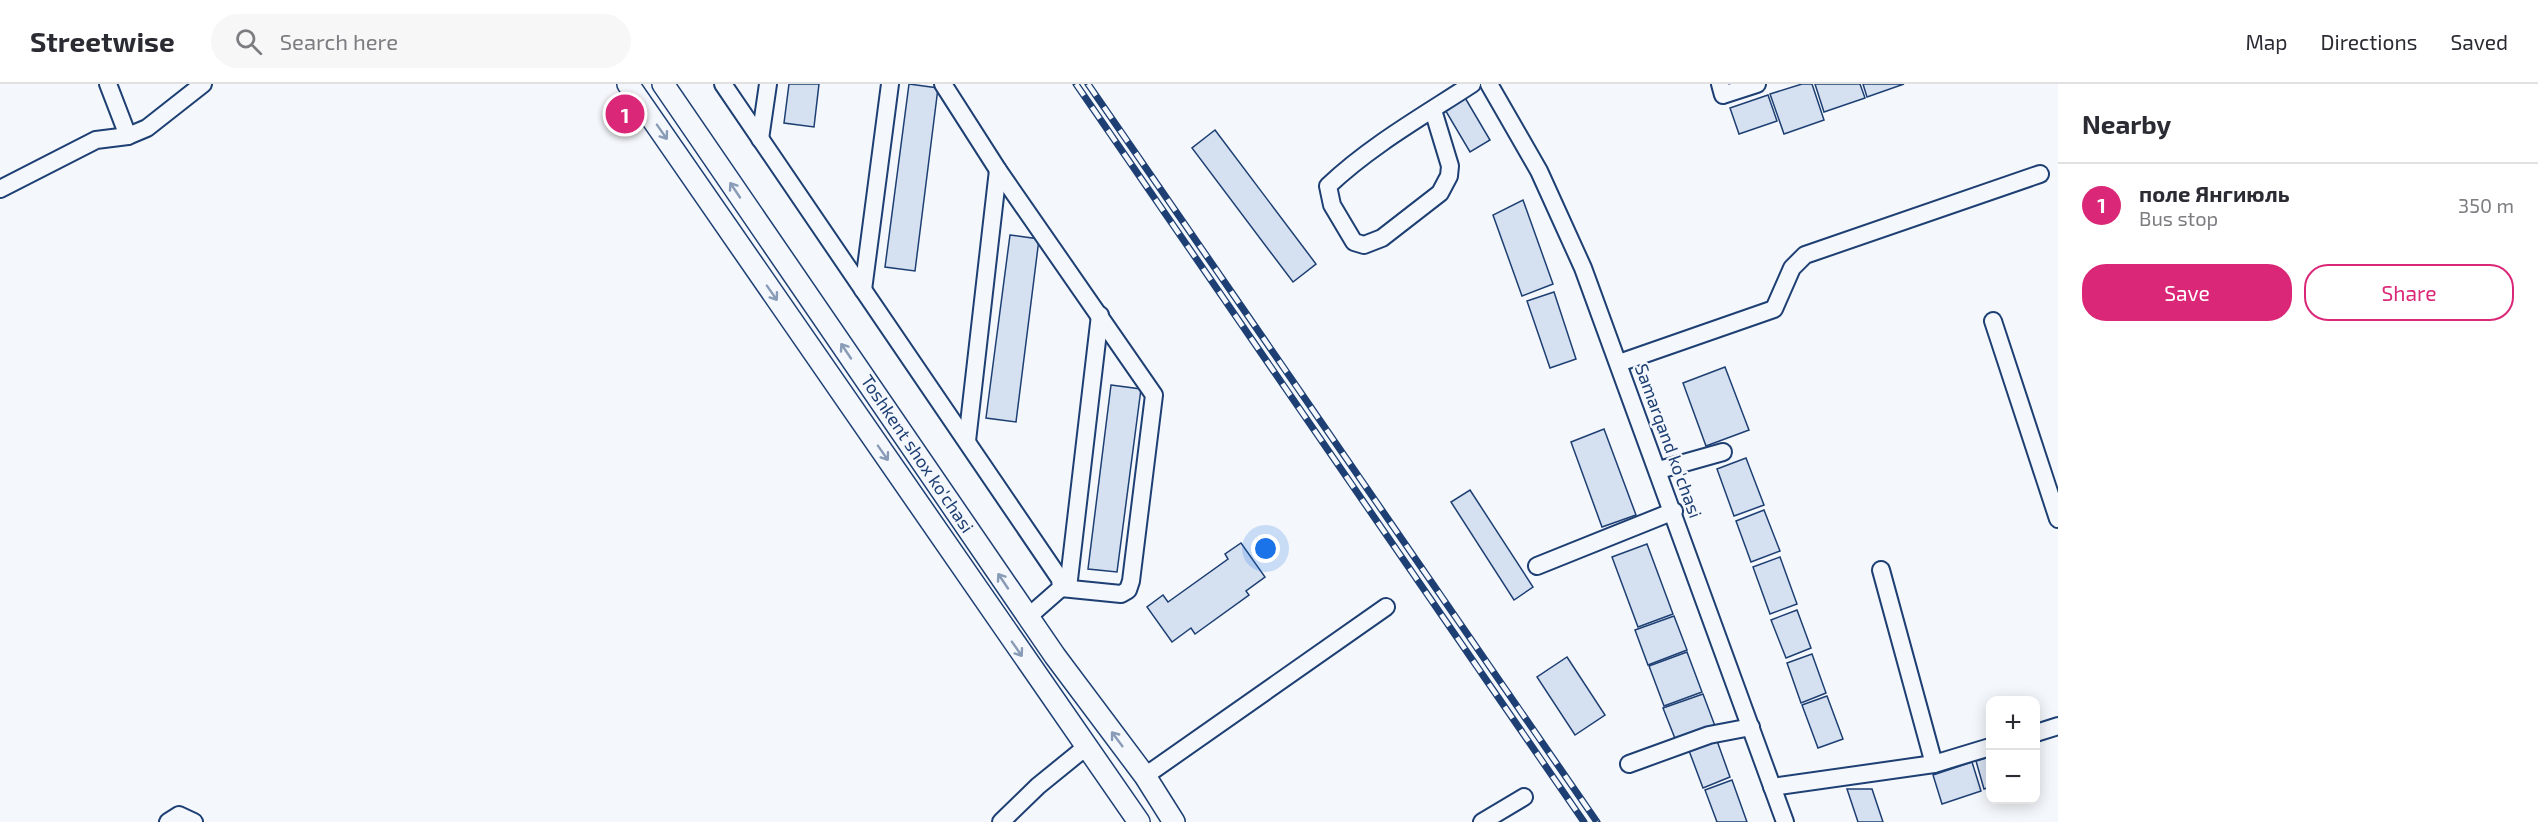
<!DOCTYPE html>
<html lang="en">
<head>
<meta charset="utf-8">
<style>
	body { margin:0; font-family:"Exo 2",sans-serif; background:#f7f7f7; color:#2b2b33 }
	.controls { position:absolute; right:18px; bottom:18px; display:grid; overflow:hidden; border-radius:12px; box-shadow:0 3px 15px #0003 }
	.controls button { width:54px; height:54px; display:grid; place-items:center; padding:0; border:0; border-bottom:2px solid #e1e1e2; background:#fff; color:#2b2b33; font:30px sans-serif }
	.you { position:absolute; left:1266px; top:465px; width:21px; height:21px; margin:-15px; border:4px solid #fff; border-radius:50%; background:#1a73e8; box-shadow:0 0 0 9px #1a73e833 }
	.badge { display:grid; place-items:center; width:39px; height:39px; border-radius:50%; background:#db2777; color:#fff; font-size:20px; font-weight:700 }
	.pin { position:absolute; translate:-50% -50%; border:3px solid #fff; box-shadow:0 2px 6px #0006 }
	.list { margin:0; padding:0; list-style:none }
	h2 { display:flex; justify-content:space-between; align-items:center; height:78px; margin:0; padding:0 24px; font-size:26px }
	h2 small { font-size:20px; font-weight:400; color:#7c7c81 }
	.list li { display:grid; grid-template-columns:39px 1fr auto; gap:18px; align-items:center; box-sizing:border-box; height:84px; padding:0 24px; border-top:2px solid #e1e1e2 }
	.list b { display:block; font-size:22px; white-space:nowrap }
	.list p { margin:0; font-size:20px; white-space:nowrap; color:#7c7c81 }
	.list em { font-size:20px; font-style:normal; color:#7c7c81 }
	.actions { display:flex; gap:12px; padding:18px 24px }
	.actions a { flex:1; padding:14px 0; border:2px solid #db2777; border-radius:24px; text-align:center; font-size:21px; color:#db2777 }
	.actions .main { background:#db2777; color:#fff }
	.icon { flex:none; width:33px; height:33px; fill:none; stroke:currentColor; stroke-width:2; stroke-linecap:round; stroke-linejoin:round }
	.map { position:relative; flex:none; width:2058px; height:738px; overflow:hidden }
	header { display:flex; align-items:center; gap:36px; box-sizing:border-box; height:84px; padding:0 30px; background:#fff; border-bottom:2px solid #e1e1e2 }
	header strong { font-size:28px }
	nav { display:flex; gap:33px; margin-inline-start:auto; font-size:21px }
	.search { width:420px; height:54px; background:#f7f7f7; display:flex; align-items:center; gap:15px; box-sizing:border-box; padding:0 21px; border-radius:33px; color:#7c7c81; font-size:22px }
	main { display:flex }
	aside { flex:1; background:#fff }
	.map>svg:first-child { display:block }
</style>
</head>
<body>
<header>
<strong>Streetwise</strong>
<div class="search"><svg class="icon" aria-label="search" viewBox="0 0 24 24"><circle cx="10" cy="10" r="6"/><path d="M15 15l6 6"/></svg>Search here</div>
<nav><a>Map</a><a>Directions</a><a>Saved</a></nav>
</header>
<main>
<div class="map">
<svg width="2058" height="738" viewBox="0 0 2058 738">
	<rect width="100%" height="100%" fill="#f4f7fb"/>
	<g fill="#d5e0f0" stroke="#1d3f73" stroke-width="1.5">
		<path d="M 789,0 L 819,0 L 814,43 L 784,39 Z"/>
		<path d="M 909,0 L 938,4 L 915,187 L 885,183 Z"/>
		<path d="M 1802,0 L 1812,0 L 1824,36 L 1784,50 L 1770,10 Z"/>
		<path d="M 1815,0 L 1860,0 L 1865,14 L 1824,28 Z"/>
		<path d="M 1863,0 L 1904,0 L 1867,13 Z"/>
		<path d="M 1768,11 L 1777,37 L 1739,50 L 1730,24 Z"/>
		<path d="M 1464,12 L 1490,56 L 1470,68 L 1444,24 Z"/>
		<path d="M 1215,46 L 1316,180 L 1293,198 L 1192,64 Z"/>
		<path d="M 1523,116 L 1553,200 L 1522,212 L 1493,131 Z"/>
		<path d="M 1010,151 L 1039,155 L 1016,338 L 986,334 Z"/>
		<path d="M 1554,208 L 1576,275 L 1550,284 L 1527,217 Z"/>
		<path d="M 1725,283 L 1749,346 L 1706,362 L 1683,299 Z"/>
		<path d="M 1111,301 L 1141,305 L 1117,488 L 1088,485 Z"/>
		<path d="M 1604,345 L 1636,431 L 1602,443 L 1571,358 Z"/>
		<path d="M 1746,374 L 1764,421 L 1734,432 L 1717,385 Z"/>
		<path d="M 1470,406 L 1533,503 L 1514,516 L 1451,418 Z"/>
		<path d="M 1764,426 L 1780,467 L 1751,478 L 1736,437 Z"/>
		<path d="M 1241,459 L 1265,493 L 1246,507 L 1249,511 L 1195,550 L 1191,544 L 1172,558 L 1147,523 L 1163,511 L 1168,518 L 1228,475 L 1225,470 Z"/>
		<path d="M 1647,460 L 1673,530 L 1638,543 L 1612,473 Z"/>
		<path d="M 1780,473 L 1797,520 L 1770,530 L 1753,483 Z"/>
		<path d="M 1797,526 L 1811,564 L 1786,574 L 1771,536 Z"/>
		<path d="M 1674,532 L 1687,566 L 1648,581 L 1635,546 Z"/>
		<path d="M 1687,568 L 1702,608 L 1664,622 L 1649,582 Z"/>
		<path d="M 1812,570 L 1826,609 L 1801,619 L 1787,579 Z"/>
		<path d="M 1567,573 L 1605,631 L 1575,651 L 1537,593 Z"/>
		<path d="M 1703,610 L 1715,642 L 1676,657 L 1663,624 Z"/>
		<path d="M 1827,612 L 1843,655 L 1818,664 L 1802,621 Z"/>
		<path d="M 1716,654 L 1730,693 L 1703,704 L 1688,664 Z"/>
		<path d="M 1990,673 L 1990,703 L 1984,705 L 1976,677 Z"/>
		<path d="M 1972,678 L 1981,707 L 1942,720 L 1933,691 Z"/>
		<path d="M 1732,696 L 1747,738 L 1717,738 L 1705,706 Z"/>
		<path d="M 1847,705 L 1872,705 L 1883,738 L 1858,738 Z"/>
	</g>
	<g fill="none" stroke-linecap="round" stroke-linejoin="round">
		<g stroke="#1d3f73" stroke-width="20">
			<g id="minor">
				<path d="M 108,0 L 128,52"/>
				<path d="M 723,0 L 1060,495 L 1061,504 L 1028,533"/>
				<path d="M 943,0 L 998,86 L 1154,311 L 1131,497 L 1128,506 L 1121,510 L 1061,504"/>
				<path d="M 1489,0 L 1539,87 L 1583,184 L 1785,738"/>
				<path d="M 1720,0 L 1723,11 L 1757,0"/>
				<path d="M 1433,26 L 1450,82 L 1449,92 L 1440,109 L 1382,154 L 1364,161 L 1354,158 L 1332,121 L 1328,102 C 1370,62 1423,32 1472,0"/>
				<path d="M 760,55 L 768,0"/>
				<path d="M 0,105 L 96,56 L 128,52 L 147,44 L 203,0"/>
				<path d="M 863,206 L 890,0"/>
				<path d="M 1993,237 L 2058,435"/>
				<path d="M 1619,279 L 1774,225 L 1792,184 L 1805,171 L 2040,90"/>
				<path d="M 967,357 L 998,86"/>
				<path d="M 1659,386 L 1723,368"/>
				<path d="M 1537,482 L 1674,427"/>
				<path d="M 1881,486 L 1934,680"/>
				<path d="M 1068,504 L 1100,231"/>
				<path d="M 2036,649 L 2058,642"/>
				<path d="M 1629,680 L 1709,651 L 1751,643"/>
				<path d="M 1145,692 L 1386,523"/>
				<path d="M 1772,703 L 1934,680 L 1990,663"/>
				<path d="M 168,738 L 179,731 L 194,738"/>
				<path d="M 1001,738 L 1038,702 L 1086,663"/>
				<path d="M 1482,738 L 1524,713"/>
			</g>
		</g>
		<g stroke="#1d3f73" stroke-width="24">
			<g id="major">
				<path d="M 628,0 L 1139,738"/>
				<path d="M 663,0 L 1055,572 L 1145,692 L 1174,738"/>
			</g>
		</g>
		<use href="#minor" stroke="#f4f7fb" stroke-width="16"/>
		<use href="#major" stroke="#f4f7fb" stroke-width="21"/>
		<g stroke="#1d3f73" stroke-width="7">
			<g id="rail">
				<path d="M 1076,0 L 1584,738"/>
				<path d="M 1088,0 L 1597,738"/>
			</g>
		</g>
		<use href="#rail" stroke="#f4f7fb" stroke-width="4.5" stroke-dasharray="14" stroke-linecap="butt"/>
	</g>
	<defs><path id="oneway-shaft" d="M-6 0H5M1.5-3L5.5 0L1.5 3" fill="none" stroke-width="1.6" stroke-linecap="round" stroke-linejoin="round" transform="scale(1.5)"/></defs>
	<g stroke="#889bb7">
		<use href="#oneway-shaft" transform="translate(662 48) rotate(55)"/>
		<use href="#oneway-shaft" transform="translate(735 106) rotate(-124)"/>
		<use href="#oneway-shaft" transform="translate(772 209) rotate(55)"/>
		<use href="#oneway-shaft" transform="translate(846 267) rotate(-124)"/>
		<use href="#oneway-shaft" transform="translate(883 369) rotate(55)"/>
		<use href="#oneway-shaft" transform="translate(1003 497) rotate(-124)"/>
		<use href="#oneway-shaft" transform="translate(1017 565) rotate(55)"/>
		<use href="#oneway-shaft" transform="translate(1117 655) rotate(-127)"/>
	</g>
	<g text-anchor="middle" stroke-width="4.5" stroke-linejoin="round" paint-order="stroke">
		<g font-size="18" fill="#1d3f73" stroke="#f4f7fb">
			<text transform="translate(1668 357) rotate(70)" y="6">Samarqand ko'chasi</text>
			<text transform="translate(917 370) rotate(56)" y="6">Toshkent shox ko'chasi</text>
		</g>
	</g>
</svg>
<div class="controls">
<button>+</button>
<button>−</button>
</div>
<div class="you"></div>
<div class="pin badge" style="left:625px;top:30px">1</div>
</div>
<aside>
<h2>Nearby<small></small></h2>
<ul class="list">
<li><span class="badge">1</span><div><b>поле Янгиюль</b><p>Bus stop</p></div><em>350 m</em></li>
</ul>
<div class="actions"><a class="main">Save</a><a>Share</a></div>
</aside>
</main>
</body>
</html>
